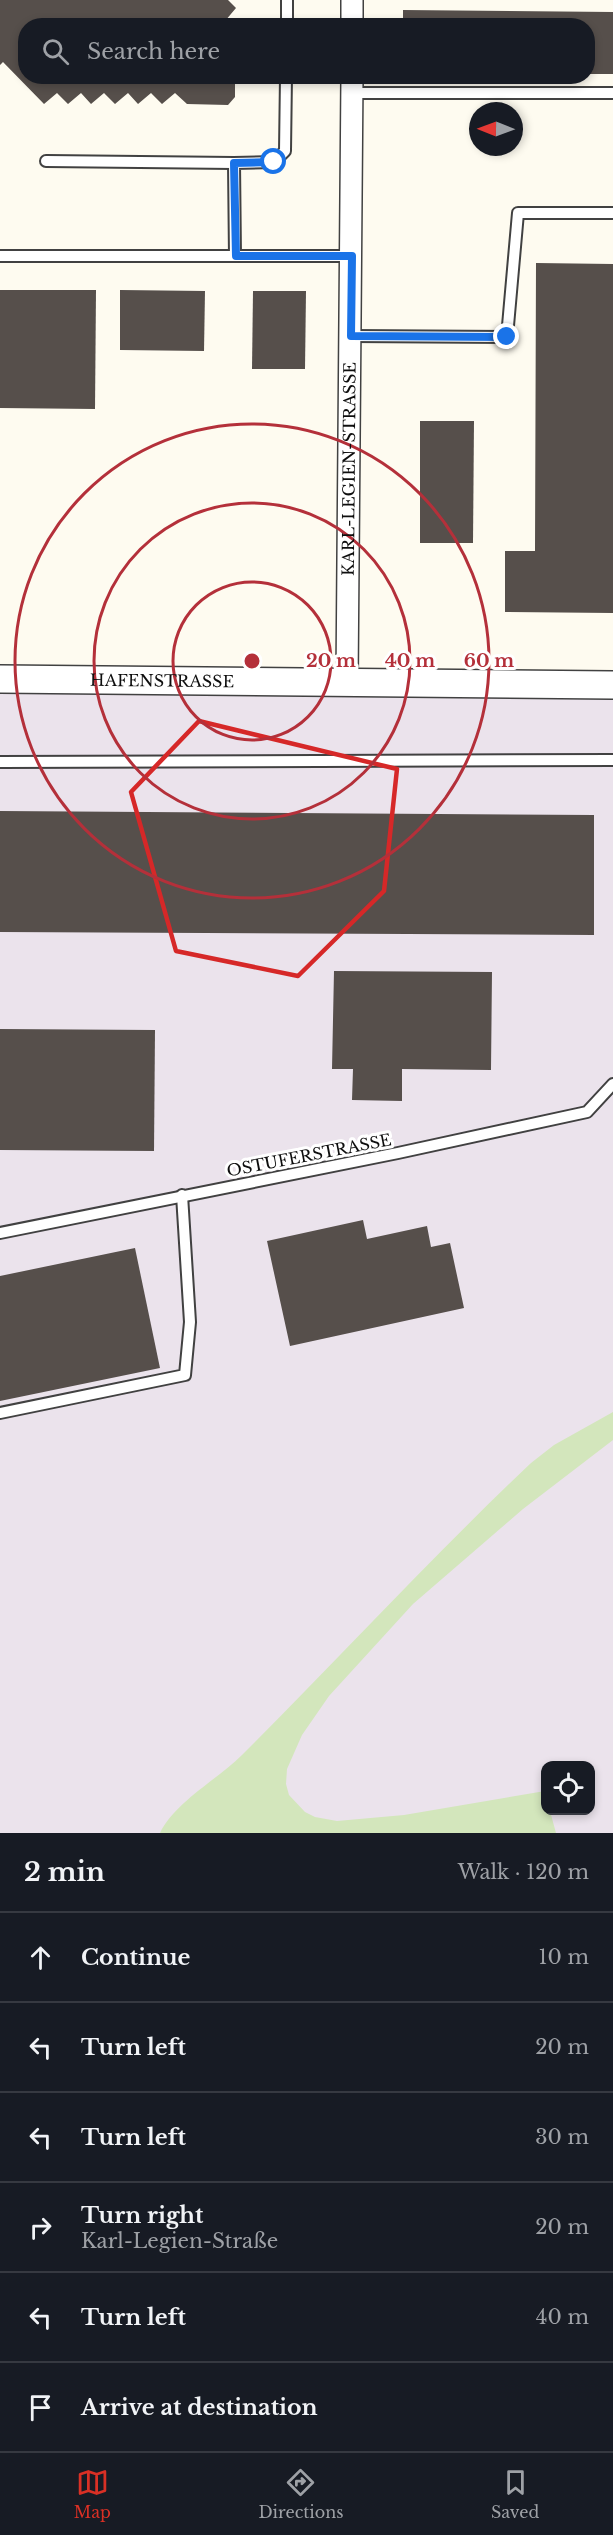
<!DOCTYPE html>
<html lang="en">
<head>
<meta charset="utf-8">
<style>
	body { margin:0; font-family:"Libre Baskerville",serif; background:#20242c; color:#f1f3f6 }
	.controls { position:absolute; right:18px; bottom:18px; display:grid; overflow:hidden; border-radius:12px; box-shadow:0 3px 9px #0003 }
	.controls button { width:54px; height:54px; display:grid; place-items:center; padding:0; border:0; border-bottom:2px solid #363941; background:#171b24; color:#f1f3f6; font:30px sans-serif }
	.compass { position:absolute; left:469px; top:102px; width:54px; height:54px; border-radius:50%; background:#171b24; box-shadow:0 3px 9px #0003; rotate:271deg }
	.stop { position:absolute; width:18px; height:18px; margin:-14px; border:4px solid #1a73e8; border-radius:50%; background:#fff }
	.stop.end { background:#1a73e8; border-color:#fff; box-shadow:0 2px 6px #0008 }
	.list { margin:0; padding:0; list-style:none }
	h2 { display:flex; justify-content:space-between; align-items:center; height:78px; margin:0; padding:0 24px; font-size:26px }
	h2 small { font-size:20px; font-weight:400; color:#9ea1a6 }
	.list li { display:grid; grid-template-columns:39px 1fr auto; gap:18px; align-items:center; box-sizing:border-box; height:90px; padding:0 24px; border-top:2px solid #363941 }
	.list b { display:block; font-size:22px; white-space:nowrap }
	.list p { margin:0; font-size:20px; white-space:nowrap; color:#9ea1a6 }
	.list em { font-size:20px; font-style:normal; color:#9ea1a6 }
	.icon { flex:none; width:33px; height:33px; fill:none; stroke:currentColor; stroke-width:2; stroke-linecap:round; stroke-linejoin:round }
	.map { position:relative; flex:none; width:613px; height:1833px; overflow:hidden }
	.search { position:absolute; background:#171b24; box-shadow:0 3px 9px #0003; left:18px; right:18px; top:18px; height:66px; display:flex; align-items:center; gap:15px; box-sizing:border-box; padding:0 21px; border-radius:24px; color:#9ea1a6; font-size:22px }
	.sheet { height:618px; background:#171b24 }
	nav { display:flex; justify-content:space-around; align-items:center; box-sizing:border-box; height:84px; border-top:2px solid #363941; background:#171b24; font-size:16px; color:#9ea1a6 }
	nav a { display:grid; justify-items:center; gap:3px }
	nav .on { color:#d93025 }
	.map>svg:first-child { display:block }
</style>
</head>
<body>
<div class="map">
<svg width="613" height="1833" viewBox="0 0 613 1833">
	<rect width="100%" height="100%" fill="#fefbf0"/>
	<path fill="#ebe3ec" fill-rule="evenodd" d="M 354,693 L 613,695 L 613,1833 L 0,1833 L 0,694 ZM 546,1766 L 590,1766 L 590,1810 L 546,1810 Z"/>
	<path fill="#d3e6bc" d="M 613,1412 L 613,1440 L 523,1509 L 413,1604 L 329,1696 L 302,1735 L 287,1769 L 286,1784 L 289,1795 L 305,1812 L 315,1817 L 337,1821 L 404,1815 L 545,1791 L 546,1810 L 550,1811 L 556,1833 L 160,1833 C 175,1802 218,1779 242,1755 C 339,1658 432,1557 531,1463 L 554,1445 Z"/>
	<g fill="#564f4b">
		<path d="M 0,0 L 228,0 L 236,8 L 225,21 L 229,26 L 26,26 L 26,76 L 230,76 L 230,78 L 235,78 L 235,97 L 228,105 L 187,104 L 175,93 L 162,104 L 151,93 L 138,104 L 128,93 L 115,104 L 104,93 L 91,104 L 81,93 L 68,104 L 57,93 L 44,104 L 3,62 L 0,65 Z"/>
		<path d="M 403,10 L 613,12 L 613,74 L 588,74 L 588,26 L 403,26 Z"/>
		<path d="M 536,263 L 613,264 L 613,613 L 505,612 L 505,551 L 535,551 Z"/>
		<path d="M 0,290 L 96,290 L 95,409 L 0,408 Z"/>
		<path d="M 120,290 L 205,291 L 204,351 L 120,350 Z"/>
		<path d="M 253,291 L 306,291 L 305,369 L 252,369 Z"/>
		<path d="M 420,421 L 474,421 L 473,543 L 420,543 Z"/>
		<path d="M 0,811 L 594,815 L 594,935 L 0,932 Z"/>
		<path d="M 334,971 L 492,972 L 491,1070 L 402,1069 L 402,1101 L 352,1100 L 353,1069 L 332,1069 Z"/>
		<path d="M 0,1029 L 155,1030 L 154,1151 L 0,1150 Z"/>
		<path d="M 363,1220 L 367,1239 L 427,1226 L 431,1247 L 450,1243 L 464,1308 L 290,1346 L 267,1241 Z"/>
		<path d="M 135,1248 L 160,1368 L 0,1401 L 0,1276 Z"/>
	</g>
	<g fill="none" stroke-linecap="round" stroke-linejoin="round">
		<g stroke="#414141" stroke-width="14">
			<g id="service">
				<path d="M 287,26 L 287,0"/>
				<path d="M 286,76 L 285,151 L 274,162 L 234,163 L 235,256 L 352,256"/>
				<path d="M 352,93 L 613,93"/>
				<path d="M 46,161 L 234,163"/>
				<path d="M 0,256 L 235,256"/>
				<path d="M 351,336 L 507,337 L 518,213 L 613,213"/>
				<path d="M 0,762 L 613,760"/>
				<path d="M 0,1233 L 398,1153 L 587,1112 L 613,1084"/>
				<path d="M 0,1413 L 185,1375 L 190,1322 L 182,1195"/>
			</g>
		</g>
		<g stroke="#414141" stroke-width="24">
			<g id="minor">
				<path d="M 352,0 L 352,26"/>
				<path id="s1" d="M 347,682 L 352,76"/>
			</g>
		</g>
		<g stroke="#414141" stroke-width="30">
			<g id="tertiary">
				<path id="s2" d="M 0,679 L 613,685"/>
			</g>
		</g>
		<use href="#service" stroke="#fff" stroke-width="10"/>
		<use href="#minor" stroke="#fff" stroke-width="21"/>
		<use href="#tertiary" stroke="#fff" stroke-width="27"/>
	</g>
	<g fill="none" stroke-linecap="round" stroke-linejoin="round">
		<path stroke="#1a73e8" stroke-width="8" d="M 274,162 L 234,163 L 236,256 L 352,256 L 351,336 L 507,337"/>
	</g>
	<path fill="none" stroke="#d62828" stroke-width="4.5" stroke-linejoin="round" d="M 199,721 L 397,769 L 384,891 L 298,976 L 176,951 L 131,792 Z"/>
	<g fill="none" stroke="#b4303a" stroke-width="3">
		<circle cx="252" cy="661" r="79"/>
		<circle cx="252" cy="661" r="158"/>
		<circle cx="252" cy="661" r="237"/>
	</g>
	<g text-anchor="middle" stroke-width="6" stroke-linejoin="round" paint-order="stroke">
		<g font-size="16" fill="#0e0e0e" stroke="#fff">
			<text dy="6" stroke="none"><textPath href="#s1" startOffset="213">KARL-LEGIEN-STRASSE</textPath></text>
			<text dy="6" stroke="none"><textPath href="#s2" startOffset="162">HAFENSTRASSE</textPath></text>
			<text transform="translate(309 1155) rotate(-11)" y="6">OSTUFERSTRASSE</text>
		</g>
	</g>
	<circle cx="252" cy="661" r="9" fill="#b4303a" stroke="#fff" stroke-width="3"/>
	<g font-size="18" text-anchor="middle" font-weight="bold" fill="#b4303a" stroke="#fff" stroke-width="6" stroke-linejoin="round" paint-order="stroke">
		<text x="331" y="667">20 m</text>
		<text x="410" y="667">40 m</text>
		<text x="489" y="667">60 m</text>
	</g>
</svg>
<div class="controls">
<button><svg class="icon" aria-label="locate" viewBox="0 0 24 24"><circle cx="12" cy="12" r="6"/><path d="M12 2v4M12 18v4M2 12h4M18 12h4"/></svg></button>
</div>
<svg class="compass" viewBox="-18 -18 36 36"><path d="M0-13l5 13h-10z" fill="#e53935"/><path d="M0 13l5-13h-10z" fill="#9ea1a6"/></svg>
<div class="stop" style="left:274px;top:162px"></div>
<div class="stop end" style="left:507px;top:337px"></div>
<div class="search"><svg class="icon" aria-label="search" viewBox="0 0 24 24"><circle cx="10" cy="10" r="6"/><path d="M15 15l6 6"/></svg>Search here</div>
</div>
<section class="sheet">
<h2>2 min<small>Walk · 120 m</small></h2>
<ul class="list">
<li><svg class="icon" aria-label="ahead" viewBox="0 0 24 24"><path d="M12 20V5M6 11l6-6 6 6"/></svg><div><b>Continue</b></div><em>10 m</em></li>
<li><svg class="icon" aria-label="left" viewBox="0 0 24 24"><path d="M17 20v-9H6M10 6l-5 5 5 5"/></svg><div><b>Turn left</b></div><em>20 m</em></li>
<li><svg class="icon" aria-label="left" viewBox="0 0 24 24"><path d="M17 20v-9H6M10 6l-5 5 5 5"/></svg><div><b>Turn left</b></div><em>30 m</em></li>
<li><svg class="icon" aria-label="right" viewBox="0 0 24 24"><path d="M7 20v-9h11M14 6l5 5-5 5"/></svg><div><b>Turn right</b><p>Karl-Legien-Straße</p></div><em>20 m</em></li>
<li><svg class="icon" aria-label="left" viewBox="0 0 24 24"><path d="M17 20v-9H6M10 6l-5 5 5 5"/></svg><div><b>Turn left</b></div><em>40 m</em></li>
<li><svg class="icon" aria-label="arrive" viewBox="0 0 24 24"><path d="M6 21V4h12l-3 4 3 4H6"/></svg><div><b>Arrive at destination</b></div></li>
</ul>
</section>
<nav>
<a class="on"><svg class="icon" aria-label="map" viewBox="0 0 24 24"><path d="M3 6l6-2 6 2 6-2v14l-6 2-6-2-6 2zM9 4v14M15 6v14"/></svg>Map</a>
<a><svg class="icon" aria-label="directions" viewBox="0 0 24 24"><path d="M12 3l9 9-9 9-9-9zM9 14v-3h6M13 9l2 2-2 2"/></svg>Directions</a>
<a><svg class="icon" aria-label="saved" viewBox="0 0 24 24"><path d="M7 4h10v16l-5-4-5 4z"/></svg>Saved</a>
</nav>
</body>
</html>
